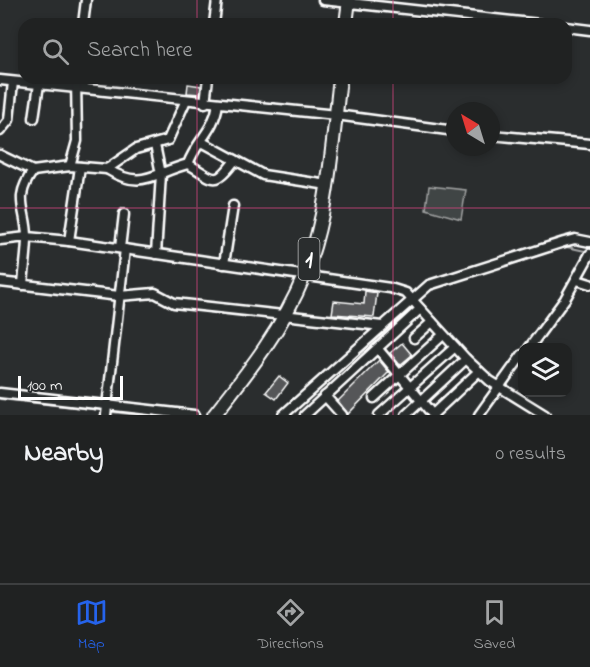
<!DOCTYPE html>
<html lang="en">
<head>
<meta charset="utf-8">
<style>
	body { margin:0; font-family:"Indie Flower",sans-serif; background:#282a2a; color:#f1f3f6 }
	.controls { position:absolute; right:18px; bottom:18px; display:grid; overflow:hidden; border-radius:12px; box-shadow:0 3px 9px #0003 }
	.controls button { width:54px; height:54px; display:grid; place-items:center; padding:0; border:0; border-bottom:2px solid #3d3f40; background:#202222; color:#f1f3f6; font:30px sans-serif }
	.compass { position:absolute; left:446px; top:102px; width:54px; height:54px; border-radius:50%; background:#202222; box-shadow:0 3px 9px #0003; rotate:322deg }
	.scale { position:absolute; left:18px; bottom:15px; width:105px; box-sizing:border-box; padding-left:6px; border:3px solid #fff; border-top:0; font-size:16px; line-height:21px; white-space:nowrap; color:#fff; -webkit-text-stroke:4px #2a2d2e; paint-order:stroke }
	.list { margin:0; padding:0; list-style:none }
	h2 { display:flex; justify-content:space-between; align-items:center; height:78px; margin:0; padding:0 24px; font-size:26px }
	h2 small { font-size:20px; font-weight:400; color:#a2a4a5 }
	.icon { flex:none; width:33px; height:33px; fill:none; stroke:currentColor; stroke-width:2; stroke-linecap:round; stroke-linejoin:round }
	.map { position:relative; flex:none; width:590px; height:415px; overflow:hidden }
	.search { position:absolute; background:#202222; box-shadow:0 3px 9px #0003; left:18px; right:18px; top:18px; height:66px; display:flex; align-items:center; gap:15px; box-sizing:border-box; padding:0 21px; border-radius:18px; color:#a2a4a5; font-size:22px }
	.sheet { height:168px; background:#202222 }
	nav { display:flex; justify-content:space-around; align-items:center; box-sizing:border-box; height:84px; border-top:2px solid #3d3f40; background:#202222; font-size:16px; color:#a2a4a5 }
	nav a { display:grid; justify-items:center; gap:3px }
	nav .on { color:#2563eb }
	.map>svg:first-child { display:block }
</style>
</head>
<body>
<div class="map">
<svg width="590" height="415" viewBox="0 0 590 415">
	<rect width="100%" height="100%" fill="#2a2d2e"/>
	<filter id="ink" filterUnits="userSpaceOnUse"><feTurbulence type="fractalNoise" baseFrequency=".0167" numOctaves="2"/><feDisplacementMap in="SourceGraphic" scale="12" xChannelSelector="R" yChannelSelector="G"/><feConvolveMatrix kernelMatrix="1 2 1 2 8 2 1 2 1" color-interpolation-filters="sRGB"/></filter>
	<g filter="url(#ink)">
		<path fill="#414445" stroke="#a0a2a2" stroke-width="1.5" d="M 429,186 L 466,190 L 461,219 L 426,209 Z"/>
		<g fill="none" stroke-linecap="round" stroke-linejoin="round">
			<g stroke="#a6a7a7" stroke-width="2">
				<path d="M 557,249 L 567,247 L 585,251"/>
				<path d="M 428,290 L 551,250"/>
				<path d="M 0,399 L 100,410"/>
				<path d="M 112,412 L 139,415"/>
				<path d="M 291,415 L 411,307"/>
			</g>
		</g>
		<g fill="#555758" stroke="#fff" stroke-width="1.5">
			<path d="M 188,84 L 201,86 L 200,94 L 187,93 Z"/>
			<path d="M 365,291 L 377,293 L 374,317 L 332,314 L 334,301 L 364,304 Z"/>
			<path d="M 402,343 L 412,355 L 400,365 L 390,353 Z"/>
			<path d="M 379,360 L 389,372 L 348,414 L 338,401 Z"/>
			<path d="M 279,376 L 288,383 L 276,399 L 266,392 Z"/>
		</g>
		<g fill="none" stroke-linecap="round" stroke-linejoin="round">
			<g stroke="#fff" stroke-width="13">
				<g id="minor">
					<path d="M 323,0 L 540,24"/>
					<path d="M 83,24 L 86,0"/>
					<path d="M 214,24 L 217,0"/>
					<path d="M 566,27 L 590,30"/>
					<path d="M 0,80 L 336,115 L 455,131"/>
					<path d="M 205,103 L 208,78"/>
					<path d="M 34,118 L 39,84"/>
					<path d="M 0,131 L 9,120 L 13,82"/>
					<path d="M 491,135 L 590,144"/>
					<path d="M 202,142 L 263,175 L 328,185"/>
					<path d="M 155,145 L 161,174 L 156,254"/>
					<path d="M 0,155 L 33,171"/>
					<path d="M 188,164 C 214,178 214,189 235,160"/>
					<path d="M 70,166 L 77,141 L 76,78"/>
					<path d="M 107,169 C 142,191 153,173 188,164 C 197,140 214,131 218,104"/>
					<path d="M 0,240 L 27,237 L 69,241 L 390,288 L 406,293 L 466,359 L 490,381 L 545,415"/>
					<path d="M 69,241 L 80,167"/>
					<path d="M 120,248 L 124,214"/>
					<path d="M 224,264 L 233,206"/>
					<path d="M 577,280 L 590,284"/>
					<path d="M 0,282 L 119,296 L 155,293 L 174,303 L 382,326"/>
					<path d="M 23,285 C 24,269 27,253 27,238 C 27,208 12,200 33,171 L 70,166 L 107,169 L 136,149 L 168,140 L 186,100"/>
					<path d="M 414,338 L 432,322"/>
					<path d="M 529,348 L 565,299 L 590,254"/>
					<path d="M 378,349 L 433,415"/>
					<path d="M 0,393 L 194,415"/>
					<path d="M 325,396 L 342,415"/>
					<path d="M 374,398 L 443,335"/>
					<path d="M 106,415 L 125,249"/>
					<path d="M 283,415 L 429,285 L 564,242 L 575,239 L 590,242"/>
					<path d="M 305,415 L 420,309"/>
					<path d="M 379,415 L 455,347"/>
					<path d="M 406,415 L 466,359"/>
					<path d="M 432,415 L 479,371"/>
					<path d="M 479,415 L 522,355"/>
				</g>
			</g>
			<g stroke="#fff" stroke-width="16">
				<g id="primary">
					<path d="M 346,24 L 349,0"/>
					<path d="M 214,415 C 248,372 283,328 304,276 C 329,213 332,144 340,78"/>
				</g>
			</g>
			<use href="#minor" stroke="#2a2d2e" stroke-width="8"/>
			<use href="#primary" stroke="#2a2d2e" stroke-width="12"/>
		</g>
	</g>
	<path fill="none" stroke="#ce467c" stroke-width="1.5" stroke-opacity="0.55" d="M 197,0 L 197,24M 393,0 L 393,24M 197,78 L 197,415M 393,78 L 393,415M 0,208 L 590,208"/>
	<g text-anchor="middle" stroke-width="4.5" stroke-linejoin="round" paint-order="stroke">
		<rect fill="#2a2d2e" stroke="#bfc0c0" stroke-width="1.5" x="298.5" y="238" width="21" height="42" rx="4.5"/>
		<g font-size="24" font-weight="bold" fill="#fff">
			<text x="309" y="267">1</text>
		</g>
	</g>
</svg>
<div class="controls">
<button><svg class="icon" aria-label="layers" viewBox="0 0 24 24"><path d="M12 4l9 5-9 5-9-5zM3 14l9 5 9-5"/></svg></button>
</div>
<svg class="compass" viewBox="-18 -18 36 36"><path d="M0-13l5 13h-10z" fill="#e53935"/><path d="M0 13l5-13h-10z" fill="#a2a4a5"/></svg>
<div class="scale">100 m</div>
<div class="search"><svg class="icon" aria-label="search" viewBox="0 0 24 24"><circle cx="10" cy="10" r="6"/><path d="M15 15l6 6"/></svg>Search here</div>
</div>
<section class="sheet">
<h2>Nearby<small>0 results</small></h2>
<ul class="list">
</ul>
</section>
<nav>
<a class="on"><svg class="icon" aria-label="map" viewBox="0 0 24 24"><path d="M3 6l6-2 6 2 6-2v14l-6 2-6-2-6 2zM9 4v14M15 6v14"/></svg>Map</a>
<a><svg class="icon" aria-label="directions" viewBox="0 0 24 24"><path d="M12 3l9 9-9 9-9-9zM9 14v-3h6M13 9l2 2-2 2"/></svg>Directions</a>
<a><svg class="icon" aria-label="saved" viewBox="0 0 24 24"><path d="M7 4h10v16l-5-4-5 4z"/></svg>Saved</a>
</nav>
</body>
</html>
